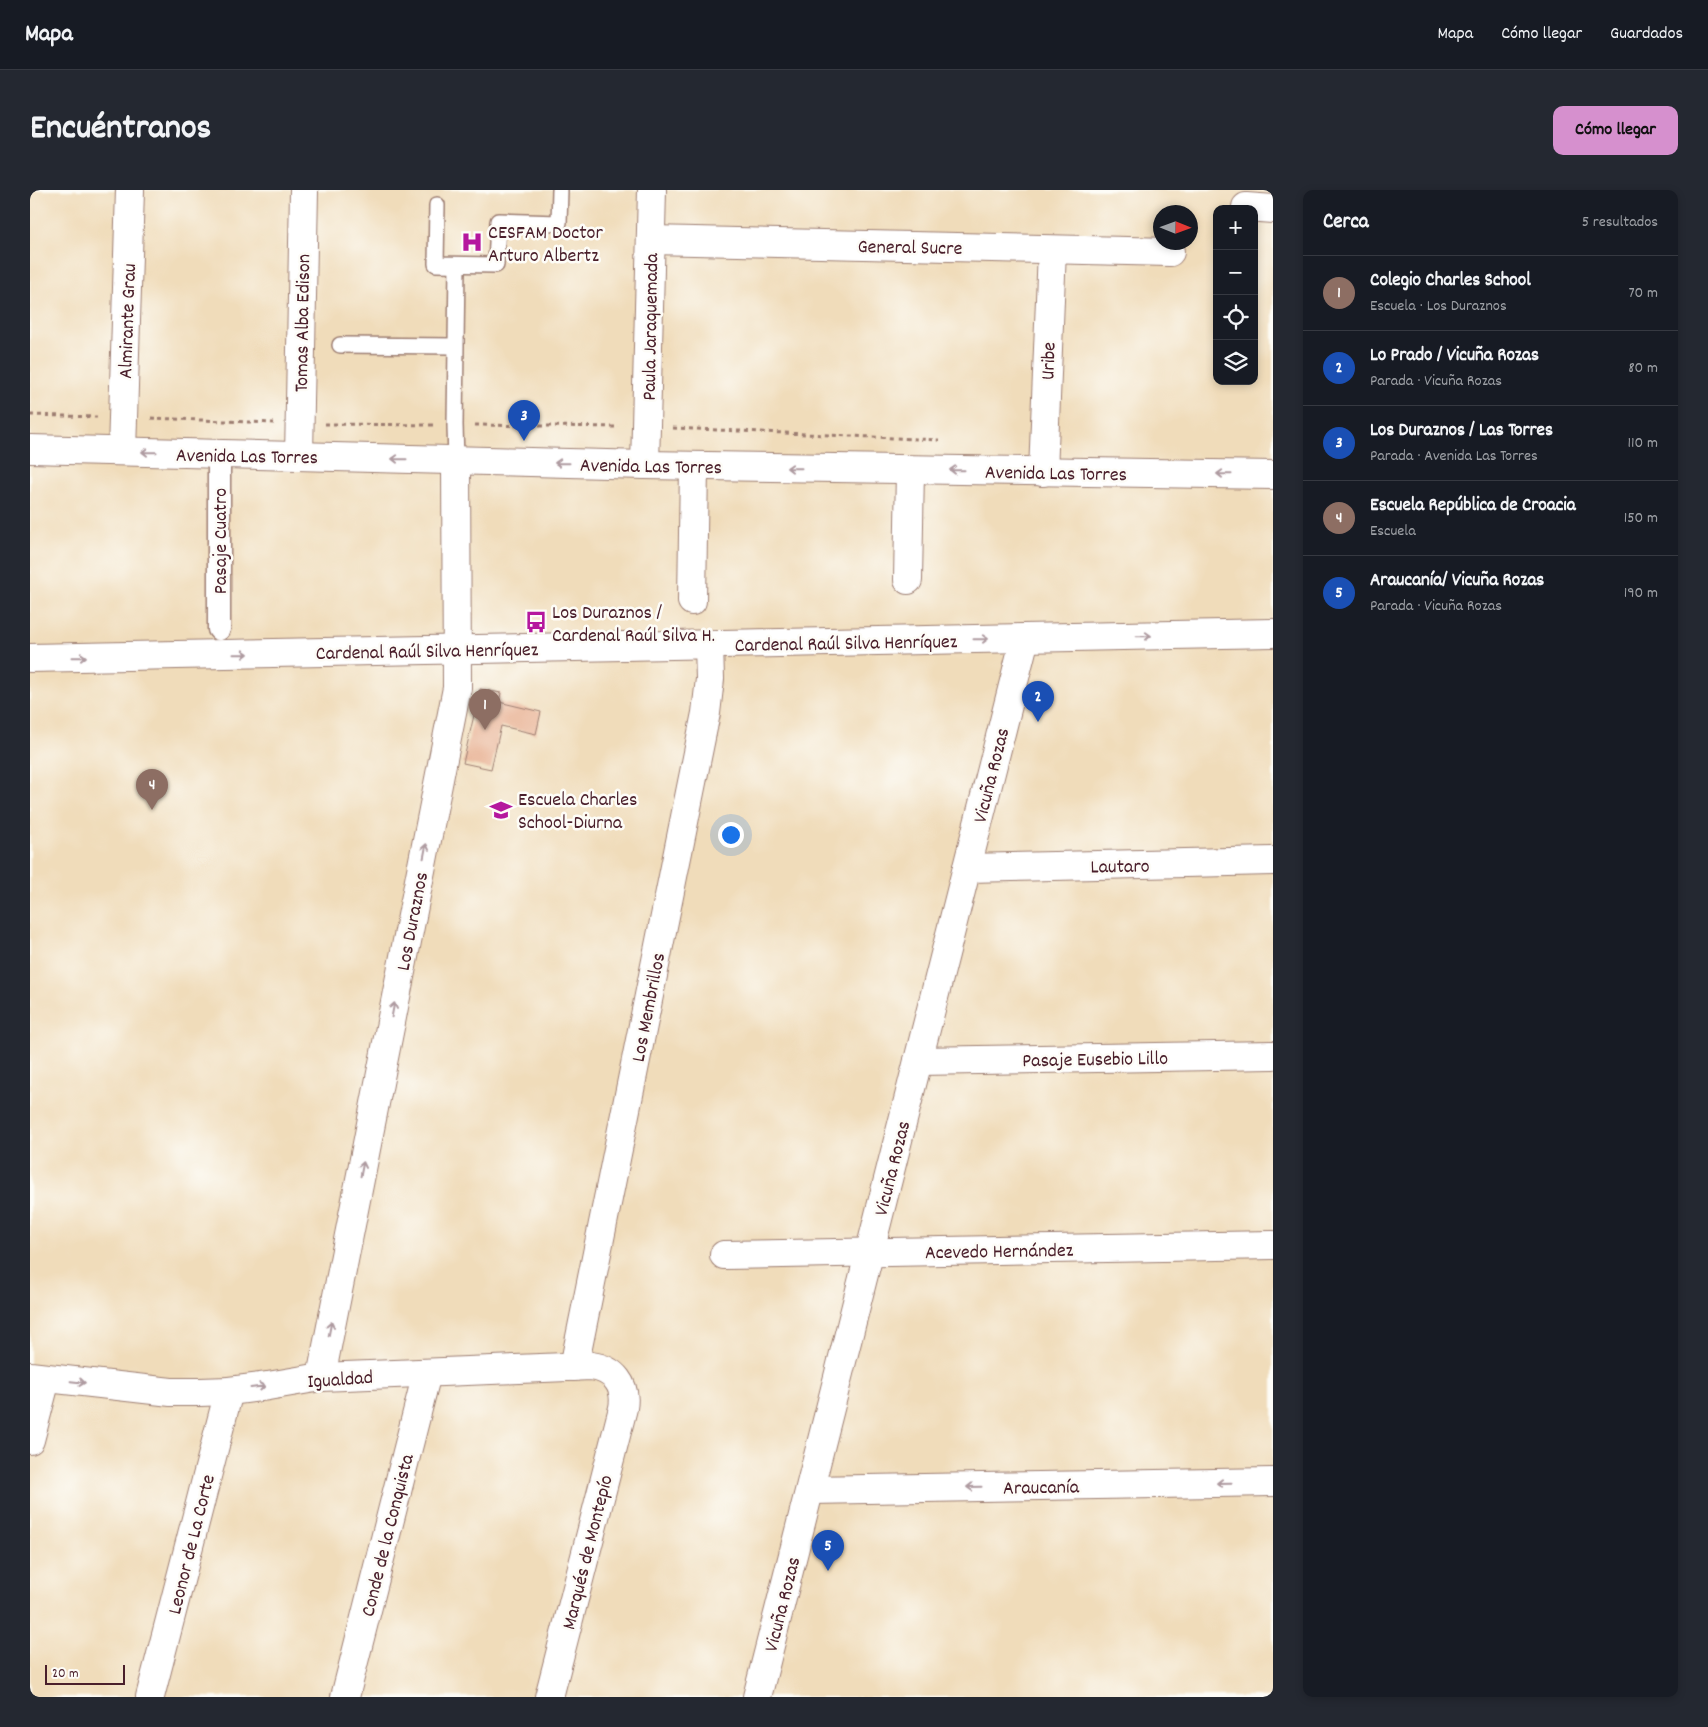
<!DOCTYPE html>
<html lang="es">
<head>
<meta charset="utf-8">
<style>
	body { margin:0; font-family:Dekko,sans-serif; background:#242831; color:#f1f3f6 }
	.controls { position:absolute; right:15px; top:15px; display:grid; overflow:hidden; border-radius:10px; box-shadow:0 2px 8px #0003 }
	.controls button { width:45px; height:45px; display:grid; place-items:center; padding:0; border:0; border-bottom:1px solid #363941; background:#171b24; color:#f1f3f6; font:25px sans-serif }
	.compass { position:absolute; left:1123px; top:15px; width:45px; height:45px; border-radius:50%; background:#171b24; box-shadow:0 2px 8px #0003; rotate:91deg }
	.scale { position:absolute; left:15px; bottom:12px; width:80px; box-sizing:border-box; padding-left:5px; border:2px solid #4a1f2b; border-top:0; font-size:14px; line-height:18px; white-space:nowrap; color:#4a1f2b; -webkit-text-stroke:4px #fdfcf7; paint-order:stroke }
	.you { position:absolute; left:700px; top:644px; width:18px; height:18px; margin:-12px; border:4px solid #fff; border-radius:50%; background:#1a73e8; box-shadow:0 0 0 8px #1a73e833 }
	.badge { display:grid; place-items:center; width:32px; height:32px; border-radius:50%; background:#d690ce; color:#fff; font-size:16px; font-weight:700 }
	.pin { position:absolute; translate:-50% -41px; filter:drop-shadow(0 1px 2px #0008) }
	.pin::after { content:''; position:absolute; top:26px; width:18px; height:15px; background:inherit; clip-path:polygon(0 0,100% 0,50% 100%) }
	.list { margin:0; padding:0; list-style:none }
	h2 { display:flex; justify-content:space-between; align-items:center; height:65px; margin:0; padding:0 20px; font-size:21px }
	h2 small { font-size:16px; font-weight:400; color:#9ea1a6 }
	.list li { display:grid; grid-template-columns:32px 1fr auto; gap:15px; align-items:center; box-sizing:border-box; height:75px; padding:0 20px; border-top:1px solid #363941 }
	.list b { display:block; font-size:19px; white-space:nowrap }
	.list p { margin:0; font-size:16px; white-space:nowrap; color:#9ea1a6 }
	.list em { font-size:16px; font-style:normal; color:#9ea1a6 }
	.icon { flex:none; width:28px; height:28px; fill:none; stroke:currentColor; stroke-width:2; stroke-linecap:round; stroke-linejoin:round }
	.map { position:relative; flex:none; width:1243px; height:1507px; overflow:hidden; border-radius:10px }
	header { display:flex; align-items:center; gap:30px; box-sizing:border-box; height:70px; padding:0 25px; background:#171b24; border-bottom:1px solid #363941 }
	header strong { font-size:24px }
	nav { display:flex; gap:28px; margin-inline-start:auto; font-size:18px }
	.intro { display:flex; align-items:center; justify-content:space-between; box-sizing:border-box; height:120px; padding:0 30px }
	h1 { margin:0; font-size:35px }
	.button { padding:12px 22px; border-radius:10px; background:#d690ce; color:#111; font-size:18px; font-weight:700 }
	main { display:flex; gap:30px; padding:0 30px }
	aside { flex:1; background:#171b24; border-radius:10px; box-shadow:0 2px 8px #0003 }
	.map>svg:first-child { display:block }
</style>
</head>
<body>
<header>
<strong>Mapa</strong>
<nav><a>Mapa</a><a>Cómo llegar</a><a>Guardados</a></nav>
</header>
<div class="intro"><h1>Encuéntranos</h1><a class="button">Cómo llegar</a></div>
<main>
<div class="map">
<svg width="1243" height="1507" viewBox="0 0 1243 1507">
	<rect width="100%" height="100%" fill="#fdfcf7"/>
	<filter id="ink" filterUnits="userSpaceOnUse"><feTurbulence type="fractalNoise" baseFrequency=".02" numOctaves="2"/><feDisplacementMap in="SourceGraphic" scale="10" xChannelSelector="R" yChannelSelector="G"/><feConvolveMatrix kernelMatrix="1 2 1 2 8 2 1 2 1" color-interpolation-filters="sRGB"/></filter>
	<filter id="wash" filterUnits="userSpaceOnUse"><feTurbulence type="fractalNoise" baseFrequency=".0096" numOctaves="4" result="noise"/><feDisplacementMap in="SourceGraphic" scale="20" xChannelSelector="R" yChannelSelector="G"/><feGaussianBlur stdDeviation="1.12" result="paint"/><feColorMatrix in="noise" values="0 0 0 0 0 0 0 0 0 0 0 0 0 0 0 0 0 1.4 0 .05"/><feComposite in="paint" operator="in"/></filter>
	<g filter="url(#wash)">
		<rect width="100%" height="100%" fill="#f0dcba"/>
		<g id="blocks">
			<path fill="#e8b092" d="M 450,499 L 471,503 L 469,512 L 511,522 L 506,544 L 471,536 L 461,579 L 433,573 Z"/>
		</g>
	</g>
	<g filter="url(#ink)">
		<use href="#blocks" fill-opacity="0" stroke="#9d7e72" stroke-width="1"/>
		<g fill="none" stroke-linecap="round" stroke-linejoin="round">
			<g stroke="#9d7e72" stroke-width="18">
				<g id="service">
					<path d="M 407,15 L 406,74 L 466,75 L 468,31 L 529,33 L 530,0"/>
					<path d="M 310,155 L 425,156"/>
					<path d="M 426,270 L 425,235 L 427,75"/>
				</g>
			</g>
			<g stroke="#9d7e72" stroke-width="25">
				<path id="pedestrian" d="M 189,264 L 189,439"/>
			</g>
			<g stroke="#9d7e72" stroke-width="30">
				<g id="minor">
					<path d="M 1216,17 L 1243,19"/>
					<path d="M 621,50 L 1140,62"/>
					<path d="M 92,261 L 100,0"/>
					<path d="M 269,266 L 274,0"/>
					<path d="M 615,275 L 622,0"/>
					<path d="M 1013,282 L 1022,60"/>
					<path d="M 878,390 L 880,280"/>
					<path d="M 662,411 L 664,276"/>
					<path d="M 937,678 L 1243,671"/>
					<path d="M 888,871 L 1243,865"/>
					<path d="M 694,1065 L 1243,1055"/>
					<path d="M 544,1177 L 676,523 L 680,489 L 679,455"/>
					<path d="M 0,1186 L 141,1202 L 170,1202 L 199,1201 L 238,1196 L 291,1187 L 561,1176 C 584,1179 597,1195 593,1218 L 519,1507"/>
					<path d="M 291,1187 L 427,498 L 426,270"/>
					<path d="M 0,1250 L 16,1189"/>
					<path d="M 780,1300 L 1243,1292"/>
					<path d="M 120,1507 L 199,1201"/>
					<path d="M 315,1507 L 397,1183"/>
				</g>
			</g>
			<g stroke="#9d7e72" stroke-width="30">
				<path id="tertiary" d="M 727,1507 L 995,448"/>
			</g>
			<g stroke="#9d7e72" stroke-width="30">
				<g id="secondary">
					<path d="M 0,259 L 615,275 L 1243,285"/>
					<path d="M 0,468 L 1243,443"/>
				</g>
			</g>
			<g stroke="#9d7e72" stroke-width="3" stroke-dasharray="4 4" stroke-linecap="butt">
				<path d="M 0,225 L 67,227"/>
				<path d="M 121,228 L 244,233"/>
				<path d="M 295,234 L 404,235"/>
				<path d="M 445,235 L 589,237"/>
				<path d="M 643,238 L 909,250"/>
			</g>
			<use href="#service" stroke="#fff" stroke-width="15"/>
			<use href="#pedestrian" stroke="#fff" stroke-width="22"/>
			<use href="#minor" stroke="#fff" stroke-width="28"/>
			<use href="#tertiary" stroke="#fff" stroke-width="28"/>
			<use href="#secondary" stroke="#fff" stroke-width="28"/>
		</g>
		<defs><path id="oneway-shaft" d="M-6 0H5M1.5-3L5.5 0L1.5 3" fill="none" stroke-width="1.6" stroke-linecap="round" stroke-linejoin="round" transform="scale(1.25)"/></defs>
		<g stroke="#ae9aa0">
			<use href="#oneway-shaft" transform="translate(119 262) rotate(-179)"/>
			<use href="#oneway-shaft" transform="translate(369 269) rotate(-179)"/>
			<use href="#oneway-shaft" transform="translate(532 273) rotate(-179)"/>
			<use href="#oneway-shaft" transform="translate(764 278) rotate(-179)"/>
			<use href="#oneway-shaft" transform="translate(927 280) rotate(-179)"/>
			<use href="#oneway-shaft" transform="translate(1194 284) rotate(-179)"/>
			<use href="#oneway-shaft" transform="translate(1114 446) rotate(-1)"/>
			<use href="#oneway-shaft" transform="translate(951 449) rotate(-1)"/>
			<use href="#oneway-shaft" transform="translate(211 464) rotate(-1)"/>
			<use href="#oneway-shaft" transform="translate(49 467) rotate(-1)"/>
			<use href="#oneway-shaft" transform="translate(395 661) rotate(-79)"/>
			<use href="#oneway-shaft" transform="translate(363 820) rotate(-79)"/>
			<use href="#oneway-shaft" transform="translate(332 979) rotate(-79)"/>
			<use href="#oneway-shaft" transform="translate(300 1139) rotate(-79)"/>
			<use href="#oneway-shaft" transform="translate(48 1192) rotate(6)"/>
			<use href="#oneway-shaft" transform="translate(228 1197) rotate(-7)"/>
			<use href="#oneway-shaft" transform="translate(1194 1293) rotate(179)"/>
			<use href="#oneway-shaft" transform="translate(944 1297) rotate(179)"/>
		</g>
	</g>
	<defs>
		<g id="hospital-bare" transform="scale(1.725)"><path d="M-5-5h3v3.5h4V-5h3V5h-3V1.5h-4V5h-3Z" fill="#b5179e" stroke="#fdfcf7" stroke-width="2.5" paint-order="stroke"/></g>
		<g id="bus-bare" transform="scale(1.725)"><path d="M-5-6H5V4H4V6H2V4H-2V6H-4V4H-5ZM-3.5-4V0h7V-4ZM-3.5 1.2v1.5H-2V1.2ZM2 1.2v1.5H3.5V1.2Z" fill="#b5179e" stroke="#fdfcf7" stroke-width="2.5" paint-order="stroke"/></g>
		<g id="school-bare" transform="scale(1.725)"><path d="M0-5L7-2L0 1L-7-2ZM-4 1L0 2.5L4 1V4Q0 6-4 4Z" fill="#b5179e" stroke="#fdfcf7" stroke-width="2.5" paint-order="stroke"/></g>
	</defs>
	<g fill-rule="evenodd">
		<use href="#hospital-bare" x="442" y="52"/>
		<use href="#bus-bare" x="506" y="432"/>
		<use href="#school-bare" x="471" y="620"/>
	</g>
	<g text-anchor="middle" stroke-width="5" stroke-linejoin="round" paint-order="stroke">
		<g font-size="20" fill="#4a1f2b" stroke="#fdfcf7" text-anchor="start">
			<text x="458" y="48">CESFAM Doctor<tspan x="458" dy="23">Arturo Albertz</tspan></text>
			<text x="522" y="428">Los Duraznos /<tspan x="522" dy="23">Cardenal Raúl Silva H.</tspan></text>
			<text x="488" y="615">Escuela Charles<tspan x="488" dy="23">School-Diurna</tspan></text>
		</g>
		<g font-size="20" fill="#4a1f2b" stroke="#fdfcf7">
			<text transform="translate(880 56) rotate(1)" y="7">General Sucre</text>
			<text transform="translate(96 131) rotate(-88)" y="7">Almirante Grau</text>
			<text transform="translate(271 133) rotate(-89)" y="7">Tomas Alba Edison</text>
			<text transform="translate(619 137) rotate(-89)" y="7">Paula Jaraquemada</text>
			<text transform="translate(1017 171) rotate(-88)" y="7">Uribe</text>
			<text transform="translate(217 265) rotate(1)" y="7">Avenida Las Torres</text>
			<text transform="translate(621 275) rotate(1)" y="7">Avenida Las Torres</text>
			<text transform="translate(1026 282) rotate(1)" y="7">Avenida Las Torres</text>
			<text transform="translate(189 351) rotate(-90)" y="7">Pasaje Cuatro</text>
			<text transform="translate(816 452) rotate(-1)" y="7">Cardenal Raúl Silva Henríquez</text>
			<text transform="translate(397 460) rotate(-1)" y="7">Cardenal Raúl Silva Henríquez</text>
			<text transform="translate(960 585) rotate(-76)" y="7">Vicuña Rozas</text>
			<text transform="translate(1090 675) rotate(-1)" y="7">Lautaro</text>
			<text transform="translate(381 731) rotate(-79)" y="7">Los Duraznos</text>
			<text transform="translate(617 817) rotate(-79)" y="7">Los Membrillos</text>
			<text transform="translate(1065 868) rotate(-1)" y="7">Pasaje Eusebio Lillo</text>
			<text transform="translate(861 978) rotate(-76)" y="7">Vicuña Rozas</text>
			<text transform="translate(969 1060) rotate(-1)" y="7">Acevedo Hernández</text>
			<text transform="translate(310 1188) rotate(-4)" y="7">Igualdad</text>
			<text transform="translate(1011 1296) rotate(-1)" y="7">Araucanía</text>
			<text transform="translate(356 1345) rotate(-76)" y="7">Conde de la Conquista</text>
			<text transform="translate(160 1354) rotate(-76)" y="7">Leonor de La Corte</text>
			<text transform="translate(556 1362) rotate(-76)" y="7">Marqués de Montepío</text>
			<text transform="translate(751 1414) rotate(-76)" y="7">Vicuña Rozas</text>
		</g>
	</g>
</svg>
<div class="controls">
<button>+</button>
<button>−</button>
<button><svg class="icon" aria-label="locate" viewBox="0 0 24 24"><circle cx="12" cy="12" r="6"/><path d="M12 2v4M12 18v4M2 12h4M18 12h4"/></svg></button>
<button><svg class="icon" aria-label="layers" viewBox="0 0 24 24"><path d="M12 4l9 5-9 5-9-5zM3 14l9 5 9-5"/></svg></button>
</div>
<svg class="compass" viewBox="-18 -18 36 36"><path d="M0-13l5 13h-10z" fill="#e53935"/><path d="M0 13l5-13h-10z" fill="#9ea1a6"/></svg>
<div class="scale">20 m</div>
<div class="you"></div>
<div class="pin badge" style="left:455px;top:540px;background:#8d6e63">1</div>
<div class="pin badge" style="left:1008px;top:532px;background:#1a4fb4">2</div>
<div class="pin badge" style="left:494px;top:251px;background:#1a4fb4">3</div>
<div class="pin badge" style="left:122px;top:620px;background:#8d6e63">4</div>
<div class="pin badge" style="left:798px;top:1381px;background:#1a4fb4">5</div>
</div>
<aside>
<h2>Cerca<small>5 resultados</small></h2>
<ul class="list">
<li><span class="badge" style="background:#8d6e63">1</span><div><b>Colegio Charles School</b><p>Escuela · Los Duraznos</p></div><em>70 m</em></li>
<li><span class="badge" style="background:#1a4fb4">2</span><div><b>Lo Prado / Vicuña Rozas</b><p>Parada · Vicuña Rozas</p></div><em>80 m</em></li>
<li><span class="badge" style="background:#1a4fb4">3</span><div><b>Los Duraznos / Las Torres</b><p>Parada · Avenida Las Torres</p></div><em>110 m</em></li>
<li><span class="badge" style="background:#8d6e63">4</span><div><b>Escuela República de Croacia</b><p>Escuela</p></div><em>150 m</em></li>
<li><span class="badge" style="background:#1a4fb4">5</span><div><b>Araucanía/ Vicuña Rozas</b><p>Parada · Vicuña Rozas</p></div><em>190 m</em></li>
</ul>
</aside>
</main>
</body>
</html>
